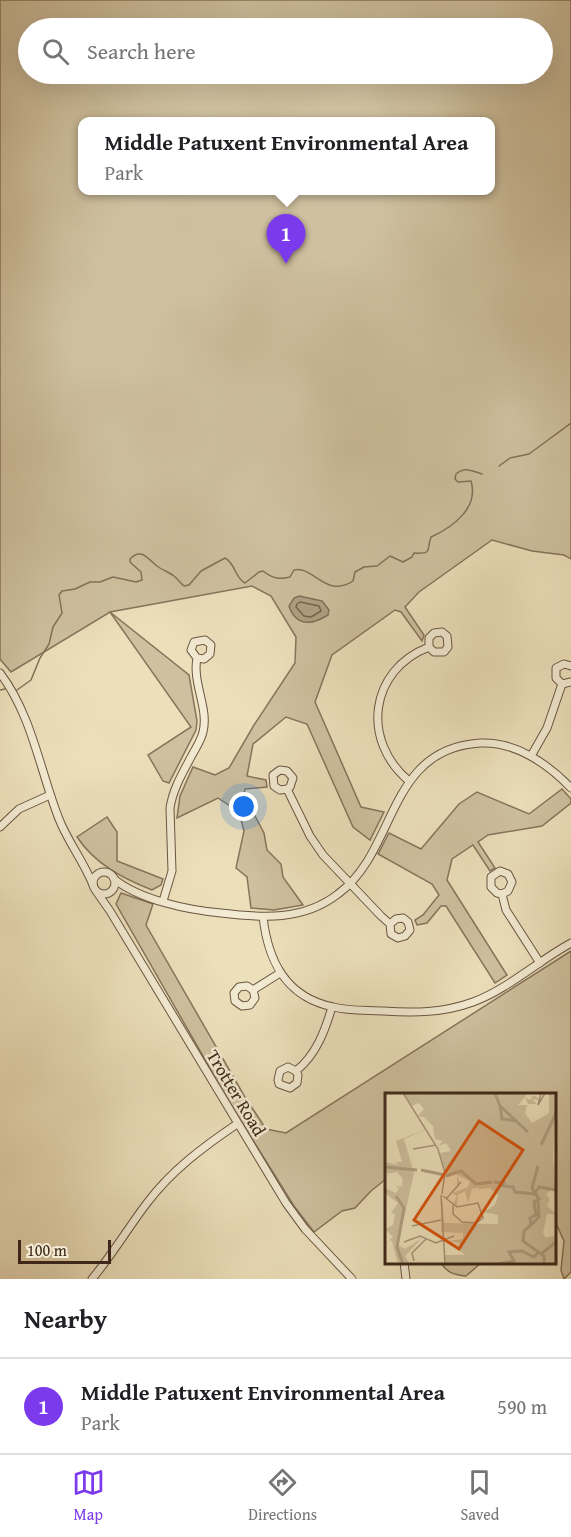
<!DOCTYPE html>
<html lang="en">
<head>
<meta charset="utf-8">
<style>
	body { margin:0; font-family:"Gentium Book Plus",serif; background:#f6f6f6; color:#202124 }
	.scale { position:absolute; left:18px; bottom:15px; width:93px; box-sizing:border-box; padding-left:6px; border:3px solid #3f2819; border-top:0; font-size:16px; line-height:21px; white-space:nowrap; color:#3f2819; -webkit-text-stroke:4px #f3ebd3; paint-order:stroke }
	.you { position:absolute; left:244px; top:807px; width:21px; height:21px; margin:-15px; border:4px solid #fff; border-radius:50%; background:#1a73e8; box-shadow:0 0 0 9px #1a73e833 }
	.badge { display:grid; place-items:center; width:39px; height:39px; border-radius:50%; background:#7c3aed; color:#fff; font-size:20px; font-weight:700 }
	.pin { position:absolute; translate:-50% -50px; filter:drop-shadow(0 2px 3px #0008) }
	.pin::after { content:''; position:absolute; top:32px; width:21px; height:18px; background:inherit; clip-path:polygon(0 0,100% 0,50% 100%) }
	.popup { position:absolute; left:78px; top:117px; width:417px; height:78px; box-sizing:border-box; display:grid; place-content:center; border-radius:12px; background:#fff; filter:drop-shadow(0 2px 4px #0005); font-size:20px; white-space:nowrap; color:#757577 }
	.popup b { font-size:22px; color:#202124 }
	.popup::after { content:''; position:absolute; left:50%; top:100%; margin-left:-12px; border:12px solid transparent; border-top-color:#fff }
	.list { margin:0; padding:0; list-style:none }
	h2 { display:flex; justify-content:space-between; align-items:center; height:78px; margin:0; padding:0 24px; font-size:26px }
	h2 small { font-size:20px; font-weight:400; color:#757577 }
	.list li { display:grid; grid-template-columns:39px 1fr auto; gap:18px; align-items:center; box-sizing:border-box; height:96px; padding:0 24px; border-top:2px solid #e0e0e0 }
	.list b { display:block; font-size:22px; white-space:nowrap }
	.list p { margin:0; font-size:20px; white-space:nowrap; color:#757577 }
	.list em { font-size:20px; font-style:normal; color:#757577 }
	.icon { flex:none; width:33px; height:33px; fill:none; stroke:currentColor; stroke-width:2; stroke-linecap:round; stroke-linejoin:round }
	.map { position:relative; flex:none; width:571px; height:1279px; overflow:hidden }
	.search { position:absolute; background:#fff; box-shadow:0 6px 24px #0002; left:18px; right:18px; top:18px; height:66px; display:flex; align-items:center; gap:15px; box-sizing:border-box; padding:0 21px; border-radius:33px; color:#757577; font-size:22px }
	.sheet { height:174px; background:#fff }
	nav { display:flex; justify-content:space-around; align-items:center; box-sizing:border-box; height:84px; border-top:2px solid #e0e0e0; background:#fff; font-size:16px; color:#757577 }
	nav a { display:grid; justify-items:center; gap:3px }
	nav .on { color:#7c3aed }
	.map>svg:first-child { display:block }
</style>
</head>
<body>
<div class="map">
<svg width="571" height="1279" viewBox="0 0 571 1279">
	<rect width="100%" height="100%" fill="#ece0bb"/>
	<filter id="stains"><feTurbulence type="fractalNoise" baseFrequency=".00333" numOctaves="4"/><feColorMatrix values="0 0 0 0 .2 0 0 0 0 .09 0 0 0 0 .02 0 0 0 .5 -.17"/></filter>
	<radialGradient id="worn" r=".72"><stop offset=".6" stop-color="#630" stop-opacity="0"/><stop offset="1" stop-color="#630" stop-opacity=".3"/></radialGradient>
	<g fill="#cfc19f" stroke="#87745c" stroke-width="1.5" fill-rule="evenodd">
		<path d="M 0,0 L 571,0 L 571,559 L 564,555 L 532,551 L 492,540 L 419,592 L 405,607 L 424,635 L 422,641 L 401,612 L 395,610 L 332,655 L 315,702 L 361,807 L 384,812 L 370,840 L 353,827 L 307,724 L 286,717 L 253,744 L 247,776 L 266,780 L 267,787 L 245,789 L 244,795 L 264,833 L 267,850 L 281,864 L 283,877 L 303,905 L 274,910 L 251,908 L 247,877 L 236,868 L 244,831 L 239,812 L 218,798 L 177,818 L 180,796 L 193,767 L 215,775 L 229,768 L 254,725 L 295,663 L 296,637 L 271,596 L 252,586 L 110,612 L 189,675 L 197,721 L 196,730 L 169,783 L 163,781 L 148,755 L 191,727 L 110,612 L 11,672 L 0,659 ZM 28,28 L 542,28 L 542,74 L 28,74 ZM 82,122 L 490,122 L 490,190 L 82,190 Z"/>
		<path d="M 562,789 L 571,799 L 571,803 L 542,826 L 488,835 L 478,842 L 495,868 L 490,871 L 473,845 L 452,859 L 447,880 L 507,975 L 495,983 L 446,906 L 441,906 L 427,923 L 417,925 L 415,920 L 423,915 L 439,895 L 432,884 L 378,854 L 389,833 L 421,849 L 459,804 L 477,792 L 529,814 Z"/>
		<path d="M 107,817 L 117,832 L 117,861 L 163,879 L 161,885 L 152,890 C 122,878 95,864 77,837 Z"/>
		<path d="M 121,893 L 153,904 L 146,925 L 245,1097 L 266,1129 L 286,1133 L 571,951 L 571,1272 L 564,1279 L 561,1270 L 564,1241 L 555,1221 L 554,1094 L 386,1094 L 386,1179 L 371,1191 L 355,1208 L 342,1211 L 314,1232 L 294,1206 L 231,1105 L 116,904 Z"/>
		<path d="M 441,1263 L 441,1262 L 481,1263 L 466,1276 C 455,1275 447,1273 441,1263 Z"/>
	</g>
	<path fill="#b1a184" stroke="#837159" stroke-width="1.5" d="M 299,596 L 322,601 L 329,610 L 328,615 C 312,625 296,627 289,606 L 294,598 Z"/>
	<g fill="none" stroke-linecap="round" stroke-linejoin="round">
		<path stroke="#78644e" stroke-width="1.5" d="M 300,602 L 319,606 L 321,611 L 311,617 L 304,616 L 296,607 L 297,604 Z"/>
		<g stroke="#837159" stroke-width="1.5">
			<path d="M 499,466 L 510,458 L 529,454 L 571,423"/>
			<path d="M 0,690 L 5,689"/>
			<path d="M 17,690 L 31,680 L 40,658 L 49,644 L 53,627 L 62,613 L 59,595 L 62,591 L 75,589 L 90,582 L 100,582 L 113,577 L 136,582 L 142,580 L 141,572 L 130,562 L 130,559 C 141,547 148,559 157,566 C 162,570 169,572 174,576 C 178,579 180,583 184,586 L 189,585 L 201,571 L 225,558 C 236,564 234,577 245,583 L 259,572 L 263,571 C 272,578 279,580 290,577 L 294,570 C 313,565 326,599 353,581 L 355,572 L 364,567 L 377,566 L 390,556 L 403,562 L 412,557 L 414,553 C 433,554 426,551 431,537 C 453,527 479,508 471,481 L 458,482 L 455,479 L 456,474 C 465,466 472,471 482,474"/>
		</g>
		<g stroke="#6a5642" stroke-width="9">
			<g id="minor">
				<path d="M 0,673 C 32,715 40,771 59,819 C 68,842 84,862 93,885"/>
				<path d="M 562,684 L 556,678 L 556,668 L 564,664 L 571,666"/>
				<path d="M 562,684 L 571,682"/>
				<path d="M 531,756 L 547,728 L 562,684"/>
				<path d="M 409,781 C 361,741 369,670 429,647 L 429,638 L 434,633 L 442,632 L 447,636 L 448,647 L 444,652 L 434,652 L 429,647"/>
				<path d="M 287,789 L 290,787 L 293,778 L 287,771 L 280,770 L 273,775 L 274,786 L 280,790 L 287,789 L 310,836 L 323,855 L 381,916 L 390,924 L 396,919 L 403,918 L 408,922 L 410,930 L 405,936 L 398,938 L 391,934 L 390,924"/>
				<path d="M 0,827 L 19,809 L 50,795"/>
				<circle cx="104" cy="883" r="11"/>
				<path d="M 114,879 C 140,900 188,910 221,913 C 263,918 303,921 338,894 C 398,850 386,749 480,743 C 515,741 548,764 571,788"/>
				<path d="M 96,891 L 110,911 L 286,1203 L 305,1229 L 352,1279"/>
				<path d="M 502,894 L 508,891 L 512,882 L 508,874 L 500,871 L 491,877 L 491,887 L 497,893 L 502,894 L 506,910 L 540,963"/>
				<path d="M 163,901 L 172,871 L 170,808 C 173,789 182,774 191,757 C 195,749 201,741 203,732 C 209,708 192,683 197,658 L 191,650 L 194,642 L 205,640 L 211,645 L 210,654 L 204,659 L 197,658"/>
				<path d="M 263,917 C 268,960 285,997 333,1007 C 349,1011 366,1010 383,1011 C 414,1013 443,1013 473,1002 C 508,989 538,961 571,943"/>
				<path d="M 253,990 L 247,986 L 239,987 L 234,993 L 235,1001 L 242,1006 L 250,1005 L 255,998 L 253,990 L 280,973"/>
				<path d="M 296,1071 L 288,1067 L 280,1071 L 278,1080 L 279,1084 L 290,1088 L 297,1083 L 298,1075 L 296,1071 C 316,1055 325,1031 332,1007"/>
				<path d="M 404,1262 L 406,1279"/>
				<path d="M 92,1279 C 112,1255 128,1228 147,1203 C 172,1170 203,1147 237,1124"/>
			</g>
		</g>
		<use href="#minor" stroke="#f3ebd3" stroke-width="7"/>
	</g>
	<g text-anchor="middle" stroke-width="5" stroke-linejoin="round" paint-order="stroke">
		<g font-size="18" fill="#3f2819" stroke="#f3ebd3">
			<text transform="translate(236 1093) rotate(59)" y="6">Trotter Road</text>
		</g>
	</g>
	<g transform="translate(385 1093)">
		<rect width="171" height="171" fill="#ece0bb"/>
		<path d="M 19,0 L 143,0 L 140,4 L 145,7 L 148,2 L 152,4 L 154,7 L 147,6 L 152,11 L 143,11 L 140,4 L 133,12 L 142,12 L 140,20 L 147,30 L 164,20 L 164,0 L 171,3 L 168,65 L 171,102 L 167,97 L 161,101 L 165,107 L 162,113 L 171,121 L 162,121 L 158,140 L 161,145 L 171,142 L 171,171 L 60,171 L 60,162 L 80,162 L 73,156 L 75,150 L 64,148 L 78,146 L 78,140 L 56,139 L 57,104 L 59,130 L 113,131 L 113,122 L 99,119 L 110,112 L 113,102 L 105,95 L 95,96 L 94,99 L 94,95 L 87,96 L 83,110 L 80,98 L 73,102 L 72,114 L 68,111 L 72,103 L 67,100 L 83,94 L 85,88 L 72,82 L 75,90 L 72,95 L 68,97 L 72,94 L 72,81 L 61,81 L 55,60 L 66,58 L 61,50 L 53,53 L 58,48 L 50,46 L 48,33 L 39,24 L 33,23 L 39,16 L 34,10 L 26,13 ZM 42,36 L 19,46 L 29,80 L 13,152 L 20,156 L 37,145 L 20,163 L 25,171 L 13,171 L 7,148 L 4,147 L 8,144 L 0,136 L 8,132 L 10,121 L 6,120 L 13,110 L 0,100 L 0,95 L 11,100 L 14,95 L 10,94 L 17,93 L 18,86 L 12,79 L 0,81 L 0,69 L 13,72 L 11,69 L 17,69 L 11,48 Z" fill="#cfc19f"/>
		<path fill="none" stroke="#b1a184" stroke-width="3" d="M 110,0 L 115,13 L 143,39M 115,13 L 117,26 L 132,28M 156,52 L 171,20M 153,73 L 147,95 L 154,106 L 149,109 L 151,122 L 145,125 L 146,132 L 139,138 L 138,148 L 159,163 L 159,171M 0,74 L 32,77M 36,77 L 60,82M 61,83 L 76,78 L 91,91 L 107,89M 109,89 L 119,90 L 118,93 L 128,94 L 130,99 L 150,101M 150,100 L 154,94 L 171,97M 11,103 L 19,115 L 12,154 L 18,171M 146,132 L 154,124 L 153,107M 156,161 L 171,149M 113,171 L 129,168 L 124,159 L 137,158 L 149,164 L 154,159"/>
		<path fill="none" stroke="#a7967a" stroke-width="1.5" d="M 18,0 L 53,56 L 60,80 L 57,101M 156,0 L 153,12 L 160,0M 28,56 L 51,52M 56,102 L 60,171M 58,103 L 72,114 L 93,110 L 98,125 L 91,130 L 77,129 L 68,121 L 68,112M 61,106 L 76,89M 27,133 L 56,127M 19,149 L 35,143 L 51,150 L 69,143M 29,168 L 27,160 L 41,146"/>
		<path fill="#d7540d" fill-opacity="0.15" stroke="#d7540d" stroke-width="3" d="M 94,28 L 138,57 L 74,156 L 29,127 Z"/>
		<rect width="171" height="171" fill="none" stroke="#3f2819" stroke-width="3"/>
	</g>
	<rect width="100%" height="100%" filter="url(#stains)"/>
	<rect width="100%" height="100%" fill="url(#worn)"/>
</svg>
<div class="scale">100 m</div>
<div class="you"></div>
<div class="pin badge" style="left:286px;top:264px">1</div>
<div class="popup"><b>Middle Patuxent Environmental Area</b>Park</div>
<div class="search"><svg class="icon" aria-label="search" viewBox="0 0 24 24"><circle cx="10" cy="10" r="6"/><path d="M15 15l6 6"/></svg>Search here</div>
</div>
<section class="sheet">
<h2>Nearby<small></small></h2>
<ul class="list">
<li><span class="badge">1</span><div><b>Middle Patuxent Environmental Area</b><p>Park</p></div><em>590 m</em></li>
</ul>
</section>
<nav>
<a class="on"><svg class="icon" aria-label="map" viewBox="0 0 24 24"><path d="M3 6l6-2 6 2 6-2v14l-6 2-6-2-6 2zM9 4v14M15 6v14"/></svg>Map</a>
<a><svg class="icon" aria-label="directions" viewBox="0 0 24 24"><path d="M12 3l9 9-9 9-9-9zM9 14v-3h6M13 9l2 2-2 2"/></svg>Directions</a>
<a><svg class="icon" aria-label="saved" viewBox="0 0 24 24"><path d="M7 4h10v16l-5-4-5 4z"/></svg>Saved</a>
</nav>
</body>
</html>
